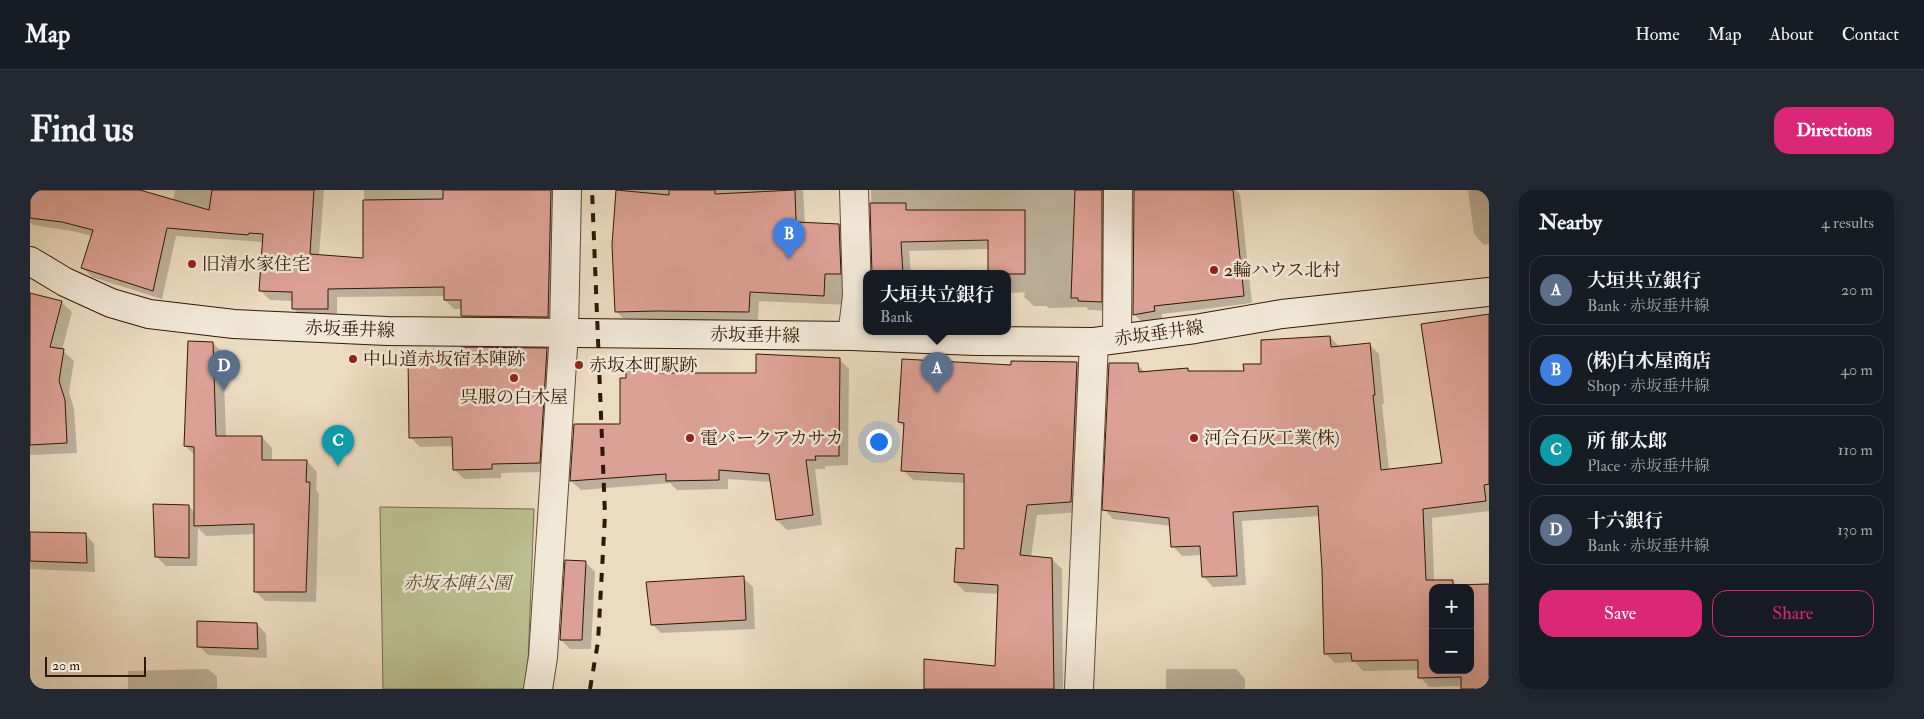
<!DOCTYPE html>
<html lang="en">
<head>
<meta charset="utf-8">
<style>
	body { margin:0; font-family:"IM FELL Double Pica","Noto Serif JP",serif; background:#242831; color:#f1f3f6 }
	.controls { position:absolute; right:15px; bottom:15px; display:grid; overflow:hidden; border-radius:10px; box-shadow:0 5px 20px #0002 }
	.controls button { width:45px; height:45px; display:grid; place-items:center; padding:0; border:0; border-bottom:1px solid #363941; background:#171b24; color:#f1f3f6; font:25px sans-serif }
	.scale { position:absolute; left:15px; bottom:12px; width:101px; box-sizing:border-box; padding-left:5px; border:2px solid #321803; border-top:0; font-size:14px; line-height:18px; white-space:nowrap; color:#321803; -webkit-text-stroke:4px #f2e8d7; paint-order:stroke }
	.you { position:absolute; left:848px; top:251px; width:18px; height:18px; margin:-12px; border:4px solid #fff; border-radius:50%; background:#1a73e8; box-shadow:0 0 0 8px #1a73e833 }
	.badge { display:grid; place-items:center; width:32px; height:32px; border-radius:50%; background:#db2777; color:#fff; font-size:16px; font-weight:700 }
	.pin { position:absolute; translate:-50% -41px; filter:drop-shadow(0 1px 2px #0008) }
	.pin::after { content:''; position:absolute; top:26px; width:18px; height:15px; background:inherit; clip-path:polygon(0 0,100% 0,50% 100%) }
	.popup { position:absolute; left:833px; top:80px; width:148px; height:65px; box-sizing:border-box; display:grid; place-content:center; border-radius:10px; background:#171b24; filter:drop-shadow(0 1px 4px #0005); font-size:16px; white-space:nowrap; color:#9ea1a6 }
	.popup b { font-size:19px; color:#f1f3f6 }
	.popup::after { content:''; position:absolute; left:50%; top:100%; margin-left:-10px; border:10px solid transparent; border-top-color:#171b24 }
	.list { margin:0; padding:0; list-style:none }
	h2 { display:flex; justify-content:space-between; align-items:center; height:65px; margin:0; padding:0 20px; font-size:21px }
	h2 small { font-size:16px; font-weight:400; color:#9ea1a6 }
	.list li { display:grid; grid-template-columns:32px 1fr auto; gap:15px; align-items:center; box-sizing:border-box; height:70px; margin:0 10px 10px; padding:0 10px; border:1px solid #363941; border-radius:15px }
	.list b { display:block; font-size:19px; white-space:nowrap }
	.list p { margin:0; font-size:16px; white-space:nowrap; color:#9ea1a6 }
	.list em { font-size:16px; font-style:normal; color:#9ea1a6 }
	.actions { display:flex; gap:10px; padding:15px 20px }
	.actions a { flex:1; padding:11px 0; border:1px solid #db2777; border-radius:15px; text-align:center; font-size:18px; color:#db2777 }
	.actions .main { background:#db2777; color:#fff }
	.map { position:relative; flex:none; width:1459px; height:499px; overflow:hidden; border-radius:15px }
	header { display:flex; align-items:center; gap:30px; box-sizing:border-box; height:70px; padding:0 25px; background:#171b24; border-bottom:1px solid #363941 }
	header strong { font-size:24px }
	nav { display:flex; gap:28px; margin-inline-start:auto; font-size:18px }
	.intro { display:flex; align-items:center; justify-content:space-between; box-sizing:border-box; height:120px; padding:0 30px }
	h1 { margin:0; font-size:35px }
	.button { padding:12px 22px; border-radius:15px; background:#db2777; color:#fff; font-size:18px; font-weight:700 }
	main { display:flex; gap:30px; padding:0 30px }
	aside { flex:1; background:#171b24; border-radius:15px; box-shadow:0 5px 20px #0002 }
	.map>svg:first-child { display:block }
</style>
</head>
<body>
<header>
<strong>Map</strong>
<nav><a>Home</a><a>Map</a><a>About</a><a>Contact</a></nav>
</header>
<div class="intro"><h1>Find us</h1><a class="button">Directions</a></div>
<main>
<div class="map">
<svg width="1459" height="499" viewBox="0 0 1459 499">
	<rect width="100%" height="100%" fill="#ebdbc1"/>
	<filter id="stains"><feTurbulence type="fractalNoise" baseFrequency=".004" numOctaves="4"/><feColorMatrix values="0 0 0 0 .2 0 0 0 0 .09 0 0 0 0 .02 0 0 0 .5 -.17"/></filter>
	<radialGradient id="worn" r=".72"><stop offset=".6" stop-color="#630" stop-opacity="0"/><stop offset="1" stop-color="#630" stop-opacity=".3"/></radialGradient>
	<path fill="#bbbf91" stroke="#766c4a" d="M 350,317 L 504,319 L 497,499 L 353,499 Z"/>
	<g fill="#0003" fill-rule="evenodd">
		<path d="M 0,0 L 108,0 L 143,11 L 145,0 L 294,0 L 289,66 L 335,69 L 334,0 L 534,0 L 527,136 L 441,135 L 432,126 L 432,119 L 424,119 L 415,110 L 415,106 L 307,107 L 307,127 L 272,127 L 263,118 L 263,111 L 240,110 L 231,101 L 233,52 L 146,46 L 132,109 L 62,87 L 53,78 L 62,46 L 42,41 L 3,35 L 0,32 Z"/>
		<path d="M 587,0 L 773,0 L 775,34 L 809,35 L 818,45 L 820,115 L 729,111 L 728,131 L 596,131 L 586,121 L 584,55 Z"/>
		<path d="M 841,0 L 1074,0 L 1082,8 L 1081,121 L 1059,120 L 1056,117 L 1019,118 L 1016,116 L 1004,116 L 994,107 L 995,102 L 982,103 L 977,98 L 977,84 L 959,84 L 959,59 L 879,61 L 881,84 L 843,84 Z"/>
		<path d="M 1104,0 L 1206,0 L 1210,4 L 1222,113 L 1132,124 L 1132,128 L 1112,132 L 1104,124 Z"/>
		<path d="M 1438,0 L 1459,0 L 1459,54 L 1454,55 L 1444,44 Z"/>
		<path d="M 0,105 L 31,112 L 42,122 L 32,160 L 44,171 L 39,202 L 44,219 L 47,263 L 0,265 Z"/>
		<path d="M 1459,126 L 1459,321 L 1402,328 L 1404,391 L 1422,391 L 1427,396 L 1459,396 L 1459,499 L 1432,499 L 1432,496 L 1399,497 L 1390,487 L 1390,480 L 1333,481 L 1325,472 L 1305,473 L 1295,463 L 1290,326 L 1212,331 L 1216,395 L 1183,397 L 1174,387 L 1172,365 L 1152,366 L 1143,356 L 1141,336 L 1083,329 L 1074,319 L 1107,174 L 1115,182 L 1158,180 L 1160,182 L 1216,182 L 1300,147 L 1310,157 L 1339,154 L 1349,164 L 1354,214 L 1352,214 L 1359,280 L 1414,274 ZM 1403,398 L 1440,398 L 1440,480 L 1403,480 Z"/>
		<path d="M 183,153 L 193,163 L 196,247 L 232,247 L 242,258 L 242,271 L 277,271 L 287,282 L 286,300 L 289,304 L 286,412 L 235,411 L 225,401 L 225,344 L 176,346 L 168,338 L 167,376 L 136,376 L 127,367 L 159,316 L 165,323 L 165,265 L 155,256 Z"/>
		<path d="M 516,160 L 526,169 L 519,282 L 471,283 L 471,288 L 434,289 L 424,279 L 424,256 L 390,257 L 380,247 L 432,167 Z"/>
		<path d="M 809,169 L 819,179 L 818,275 L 795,276 L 795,279 L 785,279 L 792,335 L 757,340 L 747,330 L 742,292 L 698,289 L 698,299 L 647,300 L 640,293 L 551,300 L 541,291 L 591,235 L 597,189 L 629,177 L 637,185 L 727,185 Z"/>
		<path d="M 982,172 L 1047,173 L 1057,183 L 1051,322 L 1007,325 L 1001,367 L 1022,369 L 1032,379 L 1033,499 L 895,499 L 895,470 L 966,477 L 969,404 L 935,402 L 925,392 L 935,360 L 935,293 L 883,290 L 873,280 L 875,238 L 869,232 L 982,177 Z"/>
		<path d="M 0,343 L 56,345 L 64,354 L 65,382 L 0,379 Z"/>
		<path d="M 556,373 L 565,382 L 561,459 L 540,459 L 531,450 Z"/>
		<path d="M 713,388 L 723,397 L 725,439 L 631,443 L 622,434 Z"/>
		<path d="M 227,434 L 236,444 L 237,468 L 178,465 L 169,456 Z"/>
		<path d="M 178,479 L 187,487 L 187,499 L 98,499 L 98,481 Z"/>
		<path d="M 1136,479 L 1206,479 L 1215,489 L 1215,499 L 1136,499 Z"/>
	</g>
	<g fill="#dca196" stroke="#321803" fill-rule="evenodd">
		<path d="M 0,0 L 110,0 L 179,20 L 182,0 L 284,0 L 280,64 L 333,68 L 333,10 L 413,9 L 413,0 L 521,0 L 518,127 L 431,126 L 431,110 L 414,110 L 414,97 L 298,99 L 298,119 L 262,119 L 262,102 L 229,101 L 233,44 L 219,43 L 218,45 L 137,38 L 123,101 L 51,78 L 63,40 L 32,32 L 0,28 Z"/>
		<path d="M 586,0 L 639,5 L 639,0 L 685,0 L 685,4 L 765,0 L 766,32 L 809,34 L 811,84 L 795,84 L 794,106 L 720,102 L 719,122 L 628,121 L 585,122 L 582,55 Z"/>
		<path d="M 1045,0 L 1072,0 L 1072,112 L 1048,111 L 1048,108 L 1041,108 Z"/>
		<path d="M 1104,0 L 1203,0 L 1214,106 L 1124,116 L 1125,121 L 1103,125 Z"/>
		<path d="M 840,13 L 876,13 L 876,20 L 995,20 L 995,84 L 958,84 L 958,50 L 871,52 L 873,84 L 842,84 Z"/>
		<path d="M 0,103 L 32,111 L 20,157 L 34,159 L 29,191 L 35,210 L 37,253 L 0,255 Z"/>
		<path d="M 1459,124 L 1459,294 L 1454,295 L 1456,311 L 1393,319 L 1396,390 L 1423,390 L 1423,395 L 1459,394 L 1459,499 L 1431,499 L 1431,487 L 1388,488 L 1388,470 L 1322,471 L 1321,463 L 1294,464 L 1292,380 L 1288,316 L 1203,322 L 1207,386 L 1172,387 L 1170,356 L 1141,357 L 1139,328 L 1072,320 L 1079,173 L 1108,173 L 1109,182 L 1158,178 L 1158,181 L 1214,181 L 1213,174 L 1231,174 L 1231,150 L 1300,146 L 1301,157 L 1340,153 L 1345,205 L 1343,205 L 1351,280 L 1412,273 L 1391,134 ZM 1403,398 L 1440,398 L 1440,480 L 1403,480 Z"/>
		<path d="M 158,151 L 183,152 L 186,246 L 232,246 L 232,270 L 277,270 L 276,292 L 280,292 L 276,402 L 224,402 L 224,334 L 164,336 L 164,257 L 154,256 Z"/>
		<path d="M 431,157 L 517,158 L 510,273 L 462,274 L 462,279 L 423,280 L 422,247 L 379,248 L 378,166 L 431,166 Z"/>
		<path d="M 726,164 L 810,168 L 809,266 L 785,266 L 786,270 L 776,270 L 783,325 L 746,330 L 739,284 L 689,280 L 689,290 L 636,291 L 636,284 L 540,291 L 544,234 L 590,234 L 590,188 L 596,188 L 596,176 L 630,176 L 630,183 L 726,183 Z"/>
		<path d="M 872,169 L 981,175 L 981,171 L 1047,172 L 1041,312 L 997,315 L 990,365 L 1022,368 L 1024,499 L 894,499 L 894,469 L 965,476 L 968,395 L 924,392 L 926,358 L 934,359 L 934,284 L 871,281 L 874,233 L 868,232 Z"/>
		<path d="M 123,314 L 159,315 L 159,368 L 125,367 Z"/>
		<path d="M 0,342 L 56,343 L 57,373 L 0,371 Z"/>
		<path d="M 535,370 L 556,371 L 552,450 L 530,450 Z"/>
		<path d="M 714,386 L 716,430 L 621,435 L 616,392 Z"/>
		<path d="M 167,431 L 227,433 L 228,459 L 167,457 Z"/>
	</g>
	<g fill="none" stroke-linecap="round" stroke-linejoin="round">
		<g stroke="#604932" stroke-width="30">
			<g id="minor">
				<path d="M 822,146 L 827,106 L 824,0"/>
				<path d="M 1087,148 L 1088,0"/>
				<path d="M 508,499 L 513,467 L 534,142 L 537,0"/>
				<path d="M 1049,499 L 1064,152"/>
			</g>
		</g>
		<g stroke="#321803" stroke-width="30">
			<path id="secondary" d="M 0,71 L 35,92 L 81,113 L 119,124 L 204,134 L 357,141 L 822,146 L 945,151 L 1064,152 L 1165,139 L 1252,124 L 1459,102"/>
		</g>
		<use href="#minor" stroke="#f2e8d7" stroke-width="28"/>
		<use href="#secondary" stroke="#f2e8d7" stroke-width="28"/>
		<path stroke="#321803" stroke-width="4" stroke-dasharray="9 9" stroke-linecap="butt" d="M 560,499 L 568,452 L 575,325 L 562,0"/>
	</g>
	<g fill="#8f2418" stroke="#f2e8d7" stroke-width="2">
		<circle cx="162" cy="74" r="5"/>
		<circle cx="1184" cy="80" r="5"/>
		<circle cx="323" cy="169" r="5"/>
		<circle cx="549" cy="175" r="5"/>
		<circle cx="484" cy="188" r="5"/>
		<circle cx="660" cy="248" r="5"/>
		<circle cx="1164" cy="248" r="5"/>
	</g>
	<g text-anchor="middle" stroke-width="5" stroke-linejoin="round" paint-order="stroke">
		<g font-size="18" fill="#321803" stroke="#f2e8d7" text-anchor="start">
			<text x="172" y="80">旧清水家住宅</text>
			<text x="1194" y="86">2輪ハウス北村</text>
			<text x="333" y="175">中山道赤坂宿本陣跡</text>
			<text x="559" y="181">赤坂本町駅跡</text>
			<text x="484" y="213" text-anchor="middle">呉服の白木屋</text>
			<text x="670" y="254">電パークアカサカ</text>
			<text x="1174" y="254">河合石灰工業(株)</text>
		</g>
		<g font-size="18" fill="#321803" stroke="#f2e8d7">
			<text transform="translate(320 139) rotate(2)" y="6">赤坂垂井線</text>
			<text transform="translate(1129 143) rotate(-8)" y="6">赤坂垂井線</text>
			<text transform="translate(725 145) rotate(1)" y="6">赤坂垂井線</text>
		</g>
		<g font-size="18" font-style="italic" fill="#5b4a2e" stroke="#f2e8d7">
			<text x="427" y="399">赤坂本陣公園</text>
		</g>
	</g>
	<rect width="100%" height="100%" filter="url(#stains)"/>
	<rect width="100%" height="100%" fill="url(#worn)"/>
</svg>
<div class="controls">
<button>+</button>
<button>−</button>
</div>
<div class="scale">20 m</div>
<div class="you"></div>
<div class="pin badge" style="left:907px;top:203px;background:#5c6f8a">A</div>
<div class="popup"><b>大垣共立銀行</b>Bank</div>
<div class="pin badge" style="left:759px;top:69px;background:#3f7fe0">B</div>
<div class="pin badge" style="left:308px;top:276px;background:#0f9aa8">C</div>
<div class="pin badge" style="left:194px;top:201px;background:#5c6f8a">D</div>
</div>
<aside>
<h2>Nearby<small>4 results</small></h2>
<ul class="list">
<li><span class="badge" style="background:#5c6f8a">A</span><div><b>大垣共立銀行</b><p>Bank · 赤坂垂井線</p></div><em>20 m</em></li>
<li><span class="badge" style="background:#3f7fe0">B</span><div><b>(株)白木屋商店</b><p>Shop · 赤坂垂井線</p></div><em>40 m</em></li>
<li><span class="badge" style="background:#0f9aa8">C</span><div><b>所 郁太郎</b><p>Place · 赤坂垂井線</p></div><em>110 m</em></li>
<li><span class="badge" style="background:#5c6f8a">D</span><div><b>十六銀行</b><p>Bank · 赤坂垂井線</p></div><em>130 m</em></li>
</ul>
<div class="actions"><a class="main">Save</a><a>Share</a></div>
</aside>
</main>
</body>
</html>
